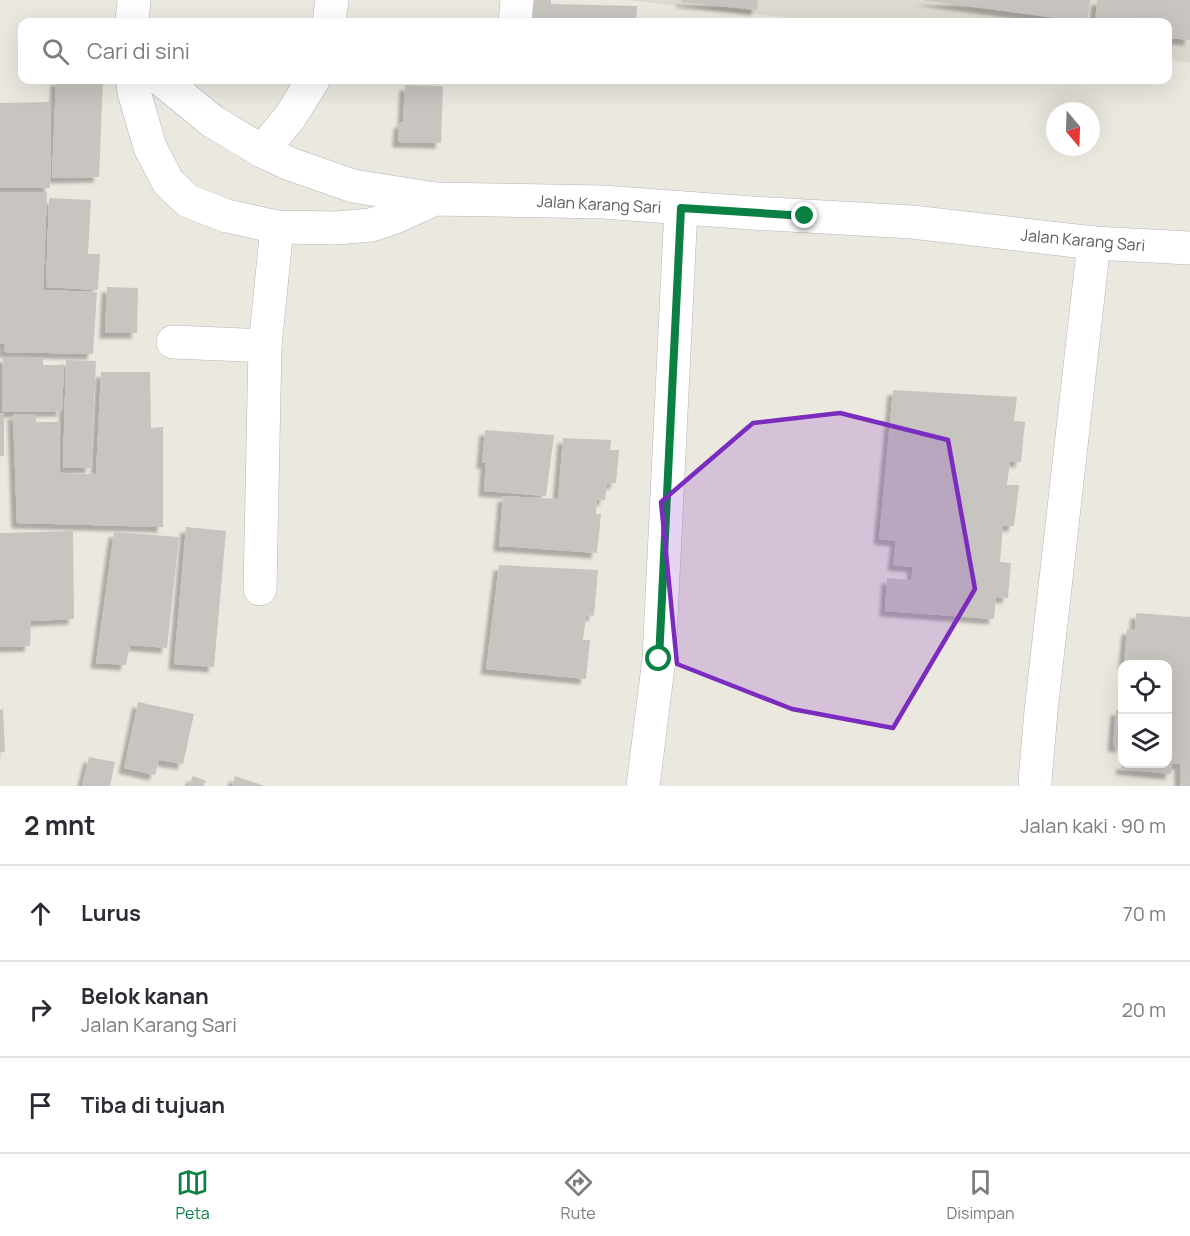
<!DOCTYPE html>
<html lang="id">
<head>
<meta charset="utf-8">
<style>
	body { margin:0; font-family:Manrope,sans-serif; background:#f2f2f3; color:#2b2b33 }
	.controls { position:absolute; right:18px; bottom:18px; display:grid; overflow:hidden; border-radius:12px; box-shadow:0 6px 24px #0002 }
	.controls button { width:54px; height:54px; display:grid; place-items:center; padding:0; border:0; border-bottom:2px solid #e1e1e2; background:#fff; color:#2b2b33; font:30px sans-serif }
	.compass { position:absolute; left:1046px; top:102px; width:54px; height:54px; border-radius:50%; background:#fff; box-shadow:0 6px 24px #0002; rotate:161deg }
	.stop { position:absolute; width:18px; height:18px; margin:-14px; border:4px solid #0b8043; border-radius:50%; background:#fff }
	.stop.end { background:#0b8043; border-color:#fff; box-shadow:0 2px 6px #0008 }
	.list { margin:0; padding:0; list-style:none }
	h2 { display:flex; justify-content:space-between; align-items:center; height:78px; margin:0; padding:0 24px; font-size:26px }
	h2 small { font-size:20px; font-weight:400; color:#7c7c81 }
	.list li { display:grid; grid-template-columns:39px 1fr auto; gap:18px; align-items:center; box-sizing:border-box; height:96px; padding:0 24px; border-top:2px solid #e1e1e2 }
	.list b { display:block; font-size:22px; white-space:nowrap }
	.list p { margin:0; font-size:20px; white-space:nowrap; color:#7c7c81 }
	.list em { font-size:20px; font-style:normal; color:#7c7c81 }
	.icon { flex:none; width:33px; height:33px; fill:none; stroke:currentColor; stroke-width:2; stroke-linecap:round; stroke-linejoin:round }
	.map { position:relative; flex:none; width:1190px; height:786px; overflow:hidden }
	.search { position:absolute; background:#fff; box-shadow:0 6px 24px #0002; left:18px; right:18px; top:18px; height:66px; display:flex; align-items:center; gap:15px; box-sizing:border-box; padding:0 21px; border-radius:12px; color:#7c7c81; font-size:22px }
	.sheet { height:366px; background:#fff }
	nav { display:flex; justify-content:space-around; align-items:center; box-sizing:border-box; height:84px; border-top:2px solid #e1e1e2; background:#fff; font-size:16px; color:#7c7c81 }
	nav a { display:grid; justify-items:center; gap:3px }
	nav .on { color:#0b8043 }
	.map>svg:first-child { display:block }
</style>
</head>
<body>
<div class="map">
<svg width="1190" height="786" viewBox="0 0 1190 786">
	<defs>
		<filter id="shadow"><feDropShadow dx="-5.5" dy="5.5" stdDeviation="1.5" flood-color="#0004"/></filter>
	</defs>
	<rect width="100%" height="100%" fill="#ebe8e0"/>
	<path fill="#dddad1" d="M 626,0 L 1190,0 L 1190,63 L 1168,60 L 1168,22 L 828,22 Z"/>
	<g fill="#c8c5c0" filter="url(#shadow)">
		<path d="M 523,0 L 551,0 L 551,4 L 637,6 L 636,22 L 522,22 Z"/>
		<path d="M 681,0 L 758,0 L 757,10 L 681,2 Z"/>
		<path d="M 922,0 L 1090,0 L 1087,22 Z"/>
		<path d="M 1097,0 L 1190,0 L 1190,40 L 1168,38 L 1168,22 L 1095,22 Z"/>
		<path d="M 56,80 L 103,80 L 99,177 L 52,178 Z"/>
		<path d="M 405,85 L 443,86 L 441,143 L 398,142 L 399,123 L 403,122 Z"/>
		<path d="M 51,102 L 50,188 L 0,188 L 0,103 Z"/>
		<path d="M 0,192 L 47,192 L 43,290 L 97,292 L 93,354 L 4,352 L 5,344 L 0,344 Z"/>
		<path d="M 49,198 L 91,200 L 88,254 L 100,254 L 98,290 L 46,287 Z"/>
		<path d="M 107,287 L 138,288 L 137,333 L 105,333 Z"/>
		<path d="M 3,357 L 43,357 L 43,365 L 64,365 L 62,411 L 2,412 Z"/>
		<path d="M 66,360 L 96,361 L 91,468 L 63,468 Z"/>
		<path d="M 101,372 L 150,372 L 151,428 L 163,427 L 163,527 L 17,523 L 13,414 L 36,414 L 36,422 L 59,422 L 60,473 L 96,474 Z"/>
		<path d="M 893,390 L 1017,397 L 1014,421 L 1025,422 L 1021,462 L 1010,461 L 1007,485 L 1019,485 L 1014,526 L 1003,526 L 1000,562 L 1011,563 L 1008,598 L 996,597 L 994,619 L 885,611 L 887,578 L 911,580 L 913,567 L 893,565 L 896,541 L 879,539 Z"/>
		<rect x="0" y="413" width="4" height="43"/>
		<path d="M 485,430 L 554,435 L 546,496 L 484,491 L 486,463 L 482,463 Z"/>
		<path d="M 563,438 L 611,440 L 610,450 L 619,450 L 616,483 L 607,484 L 605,500 L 578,499 L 597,501 L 596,514 L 601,514 L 597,553 L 499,546 L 503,496 L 558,499 Z"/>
		<path d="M 186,527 L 226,531 L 214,667 L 174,664 Z"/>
		<path d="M 73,531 L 74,619 L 31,621 L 30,646 L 0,647 L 0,533 Z"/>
		<path d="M 114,532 L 179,537 L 167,648 L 130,645 L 126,665 L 96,663 Z"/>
		<path d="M 499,565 L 598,570 L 594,616 L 586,615 L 583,640 L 590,640 L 586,679 L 486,669 Z"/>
		<path d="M 1136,613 L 1190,617 L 1190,786 L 1180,786 L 1180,764 L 1172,764 L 1171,774 L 1121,769 L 1122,764 L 1168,764 L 1168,664 L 1124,664 L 1127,629 L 1135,629 Z"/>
		<path d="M 138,702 L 194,714 L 183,764 L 159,760 L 155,775 L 124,768 Z"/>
		<path d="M 3,709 L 5,752 L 0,752 L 0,710 Z"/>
		<path d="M 1116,710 L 1122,710 L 1122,747 L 1113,746 Z"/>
		<path d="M 89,757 L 115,762 L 110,786 L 82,786 Z"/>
		<path d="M 193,776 L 206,781 L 203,786 L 188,786 Z"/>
		<path d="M 235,776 L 265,786 L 232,786 Z"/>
	</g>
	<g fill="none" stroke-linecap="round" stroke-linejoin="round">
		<g stroke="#b3b6ba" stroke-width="34">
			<g id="minor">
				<path d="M 132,22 L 134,0"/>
				<path d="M 329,22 L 332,0"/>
				<path d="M 515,22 L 517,0"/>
				<path d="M 133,80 L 134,92 L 150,147 L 168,182 L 188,201 L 227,216 L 277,227 L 336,228 L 371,225 L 395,217 L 435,199 L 603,202 L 752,213 L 912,222 L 1094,243 L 1190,248"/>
				<path d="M 162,80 L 212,121 L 262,151 L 290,164 L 353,186 L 435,199"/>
				<path d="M 262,151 L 290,117 L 313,80"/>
				<path d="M 173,342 L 265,346"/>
				<path d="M 260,589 L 265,346 L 277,227"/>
				<path d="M 1035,781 L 1041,711 L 1094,243"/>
				<path d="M 643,786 L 659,659 L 681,208"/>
			</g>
		</g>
		<use href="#minor" stroke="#fff" stroke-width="33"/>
	</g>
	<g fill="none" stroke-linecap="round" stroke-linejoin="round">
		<path stroke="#0b8043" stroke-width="8" d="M 659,659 L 681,208 L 805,216"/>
	</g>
	<path fill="#7b2cbf" fill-opacity="0.2" stroke="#7b2cbf" stroke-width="4.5" stroke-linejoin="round" d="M 840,413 L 948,440 L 975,589 L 893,728 L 792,709 L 677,664 L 661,502 L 753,423 Z"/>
	<g text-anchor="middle" stroke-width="5" stroke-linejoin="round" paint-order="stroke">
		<g font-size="16" fill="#595c60" stroke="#fff">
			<text transform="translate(599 204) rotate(3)" y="6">Jalan Karang Sari</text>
			<text transform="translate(1083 240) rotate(5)" y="6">Jalan Karang Sari</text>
		</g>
	</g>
</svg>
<div class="controls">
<button><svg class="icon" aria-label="locate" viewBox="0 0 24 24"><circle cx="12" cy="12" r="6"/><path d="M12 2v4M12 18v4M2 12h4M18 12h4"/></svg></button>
<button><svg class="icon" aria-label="layers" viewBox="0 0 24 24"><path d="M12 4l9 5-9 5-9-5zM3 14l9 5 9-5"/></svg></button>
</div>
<svg class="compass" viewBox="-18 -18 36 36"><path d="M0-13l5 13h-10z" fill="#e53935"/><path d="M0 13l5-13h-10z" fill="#7c7c81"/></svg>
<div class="stop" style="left:659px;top:659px"></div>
<div class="stop end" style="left:805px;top:216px"></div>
<div class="search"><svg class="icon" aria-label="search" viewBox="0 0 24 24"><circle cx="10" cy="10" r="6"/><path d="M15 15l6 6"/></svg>Cari di sini</div>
</div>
<section class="sheet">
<h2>2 mnt<small>Jalan kaki · 90 m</small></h2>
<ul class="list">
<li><svg class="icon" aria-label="ahead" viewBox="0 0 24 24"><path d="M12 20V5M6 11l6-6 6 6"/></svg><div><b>Lurus</b></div><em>70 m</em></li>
<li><svg class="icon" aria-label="right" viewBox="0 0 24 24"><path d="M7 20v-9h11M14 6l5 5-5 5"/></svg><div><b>Belok kanan</b><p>Jalan Karang Sari</p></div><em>20 m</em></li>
<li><svg class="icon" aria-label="arrive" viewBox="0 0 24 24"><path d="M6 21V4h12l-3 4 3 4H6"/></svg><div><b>Tiba di tujuan</b></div></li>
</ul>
</section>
<nav>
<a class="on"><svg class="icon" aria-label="map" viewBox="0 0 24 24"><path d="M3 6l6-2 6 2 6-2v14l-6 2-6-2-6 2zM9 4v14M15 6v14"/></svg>Peta</a>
<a><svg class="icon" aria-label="directions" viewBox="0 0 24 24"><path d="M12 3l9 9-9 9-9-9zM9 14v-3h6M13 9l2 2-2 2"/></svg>Rute</a>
<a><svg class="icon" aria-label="saved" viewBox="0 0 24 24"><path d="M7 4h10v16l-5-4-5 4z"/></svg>Disimpan</a>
</nav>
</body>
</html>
